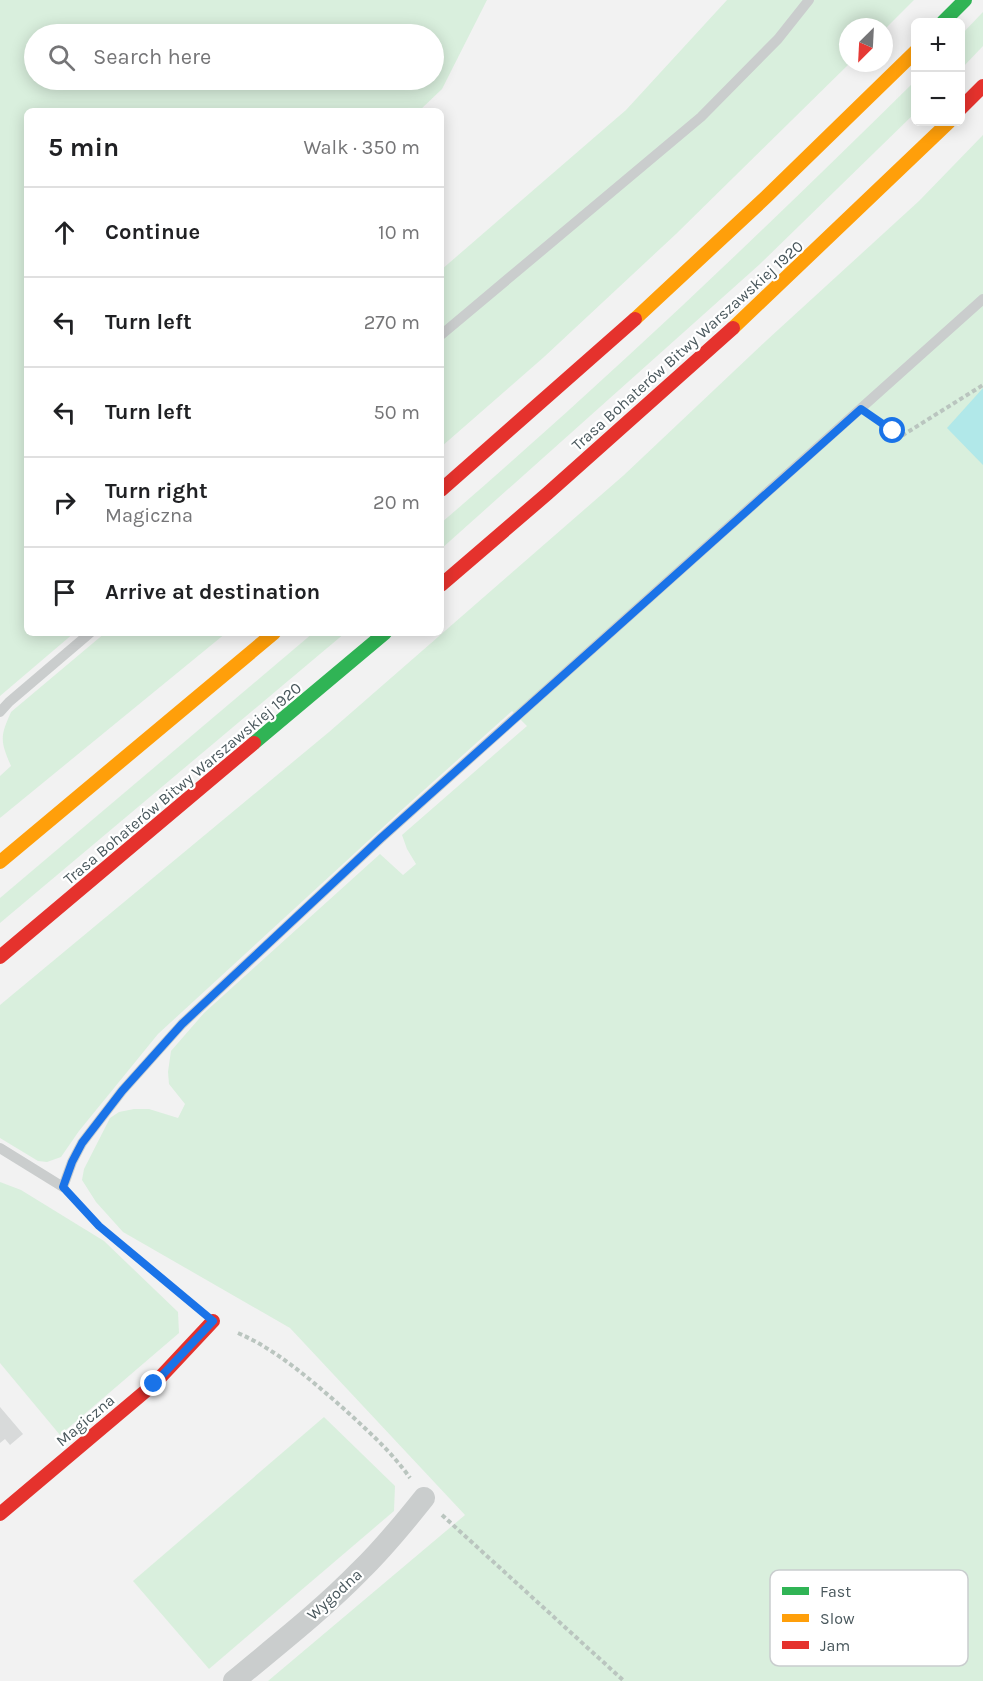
<!DOCTYPE html>
<html lang="en">
<head>
<meta charset="utf-8">
<style>
	body { margin:0; font-family:Karla,sans-serif; background:#f6f6f6; color:#202124 }
	.controls { position:absolute; right:18px; top:18px; display:grid; overflow:hidden; border-radius:9px; box-shadow:0 3px 15px #0003 }
	.controls button { width:54px; height:54px; display:grid; place-items:center; padding:0; border:0; border-bottom:2px solid #e0e0e0; background:#fff; color:#202124; font:30px sans-serif }
	.compass { position:absolute; left:839px; top:18px; width:54px; height:54px; border-radius:50%; background:#fff; box-shadow:0 3px 15px #0003; rotate:204deg }
	.stop { position:absolute; width:18px; height:18px; margin:-14px; border:4px solid #1a73e8; border-radius:50%; background:#fff }
	.stop.end { background:#1a73e8; border-color:#fff; box-shadow:0 2px 6px #0008 }
	.list { margin:0; padding:0; list-style:none }
	h2 { display:flex; justify-content:space-between; align-items:center; height:78px; margin:0; padding:0 24px; font-size:26px }
	h2 small { font-size:20px; font-weight:400; color:#757577 }
	.list li { display:grid; grid-template-columns:39px 1fr auto; gap:18px; align-items:center; box-sizing:border-box; height:90px; padding:0 24px; border-top:2px solid #e0e0e0 }
	.list b { display:block; font-size:22px; white-space:nowrap }
	.list p { margin:0; font-size:20px; white-space:nowrap; color:#757577 }
	.list em { font-size:20px; font-style:normal; color:#757577 }
	.icon { flex:none; width:33px; height:33px; fill:none; stroke:currentColor; stroke-width:2; stroke-linecap:round; stroke-linejoin:round }
	.map { position:relative; flex:none; width:983px; height:1681px; overflow:hidden }
	.search { position:absolute; background:#fff; box-shadow:0 3px 15px #0003; left:24px; top:24px; width:420px; height:66px; display:flex; align-items:center; gap:15px; box-sizing:border-box; padding:0 21px; border-radius:33px; color:#757577; font-size:22px }
	.panel { position:absolute; background:#fff; box-shadow:0 3px 15px #0003; left:24px; top:108px; width:420px; height:528px; border-radius:9px }
	.map>svg:first-child { display:block }
</style>
</head>
<body>
<div class="map">
<svg width="983" height="1681" viewBox="0 0 983 1681">
	<rect width="100%" height="100%" fill="#f2f2f2"/>
	<g fill="#d9efdd" fill-rule="evenodd">
		<path d="M 0,0 L 487,0 L 442,89 L 419,111 L 27,111 L 27,633 L 74,633 L 0,696 ZM 34,34 L 434,34 L 434,80 L 34,80 Z"/>
		<path d="M 727,0 L 914,0 L 884,30 L 884,27 L 848,27 L 848,63 L 850,63 L 676,234 L 544,357 L 441,447 L 441,270 L 626,110 Z"/>
		<path d="M 983,12 L 983,46 L 961,69 L 961,35 Z"/>
		<path d="M 915,81 L 915,113 L 760,264 L 441,549 L 441,523 C 605,382 761,233 915,81 Z"/>
		<path d="M 983,135 L 983,1681 L 268,1681 L 465,1515 L 290,1328 L 123,1232 L 96,1202 L 82,1180 L 84,1169 L 110,1118 L 119,1112 L 134,1109 L 149,1109 L 178,1118 L 185,1104 L 169,1084 L 168,1072 L 171,1051 L 204,1013 L 380,854 L 403,875 L 416,864 L 407,849 L 402,835 L 527,726 L 512,711 L 405,807 L 158,1034 L 79,1131 L 61,1157 L 47,1162 L 38,1161 L 0,1138 L 0,1005 L 329,732 L 624,475 L 767,340 L 919,201 Z"/>
		<path d="M 105,633 L 226,633 L 0,818 L 0,776 L 11,766 C 0,740 0,737 11,712 Z"/>
		<path d="M 313,633 L 345,633 L 0,923 L 0,898 Z"/>
		<path d="M 0,1182 L 21,1190 L 104,1241 L 178,1312 L 179,1333 L 60,1435 L 0,1363 Z"/>
		<path d="M 324,1417 L 395,1486 L 394,1511 L 209,1669 L 133,1581 Z"/>
	</g>
	<path fill="#b1e8e9" d="M 983,388 L 983,465 L 947,428 Z"/>
	<path fill="#d8dada" d="M 0,1407 L 23,1434 L 10,1445 L 5,1439 L 0,1443 Z"/>
	<g fill="none" stroke-linecap="round" stroke-linejoin="round">
		<g stroke="#bac5bf" stroke-width="4" stroke-dasharray="4.5 3" stroke-linecap="butt">
			<path d="M 876,420 L 893,431 L 903,435 L 983,385"/>
			<path d="M 74,1199 L 99,1225 L 192,1303"/>
			<path d="M 238,1333 C 277,1350 311,1380 343,1408 C 367,1430 391,1451 410,1478"/>
			<path d="M 442,1515 L 624,1681"/>
		</g>
		<g stroke="#cacdcd" stroke-width="10">
			<path d="M 441,335 L 701,117 L 778,39 L 809,0"/>
			<path d="M 0,712 L 9,702 L 90,633"/>
			<path d="M 0,1148 L 63,1187 L 72,1162 L 82,1143 L 122,1091 L 182,1024 L 380,839 L 983,299"/>
		</g>
		<path stroke="#cacdcd" stroke-width="22" d="M 234,1681 C 277,1645 321,1611 360,1571 C 383,1549 404,1523 424,1498"/>
		<g stroke="#30b455" stroke-width="14">
			<path d="M 943,22 L 965,0"/>
			<path d="M 254,743 L 385,633"/>
		</g>
		<g stroke="#ff9f0a" stroke-width="14">
			<path d="M 635,319 L 766,197 L 916,51"/>
			<path d="M 733,328 L 949,122"/>
			<path d="M 0,862 L 274,633"/>
		</g>
		<g stroke="#e5322d" stroke-width="14">
			<path d="M 960,109 L 983,86"/>
			<path d="M 441,490 L 635,319"/>
			<path d="M 441,585 L 548,493 L 733,328"/>
			<path d="M 0,957 L 254,743"/>
			<path d="M 0,1514 L 154,1384 L 213,1321"/>
		</g>
	</g>
	<g fill="none" stroke-linecap="round" stroke-linejoin="round">
		<path stroke="#1a73e8" stroke-width="8" d="M 154,1384 L 213,1321 L 99,1226 L 63,1187 L 72,1162 L 82,1143 L 122,1091 L 182,1024 L 380,839 L 861,409 L 893,431"/>
	</g>
	<g text-anchor="middle" stroke-width="4.5" stroke-linejoin="round" paint-order="stroke">
		<g font-size="16" fill="#4a585d" stroke="#fff">
			<text transform="translate(687 345) rotate(-42)" y="6">Trasa Bohaterów Bitwy Warszawskiej 1920</text>
			<text transform="translate(182 783) rotate(-40)" y="6">Trasa Bohaterów Bitwy Warszawskiej 1920</text>
			<text transform="translate(85 1420) rotate(-40)" y="6">Magiczna</text>
			<text transform="translate(334 1594) rotate(-42)" y="6">Wygodna</text>
		</g>
	</g>
	<rect x="770" y="1570" width="198" height="96" rx="9" fill="#fff" stroke="#c9cdce" stroke-width="1.5"/>
	<rect x="782" y="1587" width="27" height="8" fill="#30b455"/>
	<rect x="782" y="1614" width="27" height="8" fill="#ff9f0a"/>
	<rect x="782" y="1641" width="27" height="8" fill="#e5322d"/>
	<g font-size="16" fill="#4a585d">
		<text x="820" y="1597">Fast</text>
		<text x="820" y="1624">Slow</text>
		<text x="820" y="1651">Jam</text>
	</g>
</svg>
<div class="controls">
<button>+</button>
<button>−</button>
</div>
<svg class="compass" viewBox="-18 -18 36 36"><path d="M0-13l5 13h-10z" fill="#e53935"/><path d="M0 13l5-13h-10z" fill="#757577"/></svg>
<div class="stop" style="left:893px;top:431px"></div>
<div class="stop end" style="left:154px;top:1384px"></div>
<div class="search"><svg class="icon" aria-label="search" viewBox="0 0 24 24"><circle cx="10" cy="10" r="6"/><path d="M15 15l6 6"/></svg>Search here</div>
<section class="panel">
<h2>5 min<small>Walk · 350 m</small></h2>
<ul class="list">
<li><svg class="icon" aria-label="ahead" viewBox="0 0 24 24"><path d="M12 20V5M6 11l6-6 6 6"/></svg><div><b>Continue</b></div><em>10 m</em></li>
<li><svg class="icon" aria-label="left" viewBox="0 0 24 24"><path d="M17 20v-9H6M10 6l-5 5 5 5"/></svg><div><b>Turn left</b></div><em>270 m</em></li>
<li><svg class="icon" aria-label="left" viewBox="0 0 24 24"><path d="M17 20v-9H6M10 6l-5 5 5 5"/></svg><div><b>Turn left</b></div><em>50 m</em></li>
<li><svg class="icon" aria-label="right" viewBox="0 0 24 24"><path d="M7 20v-9h11M14 6l5 5-5 5"/></svg><div><b>Turn right</b><p>Magiczna</p></div><em>20 m</em></li>
<li><svg class="icon" aria-label="arrive" viewBox="0 0 24 24"><path d="M6 21V4h12l-3 4 3 4H6"/></svg><div><b>Arrive at destination</b></div></li>
</ul>
</section>
</div>
</body>
</html>
